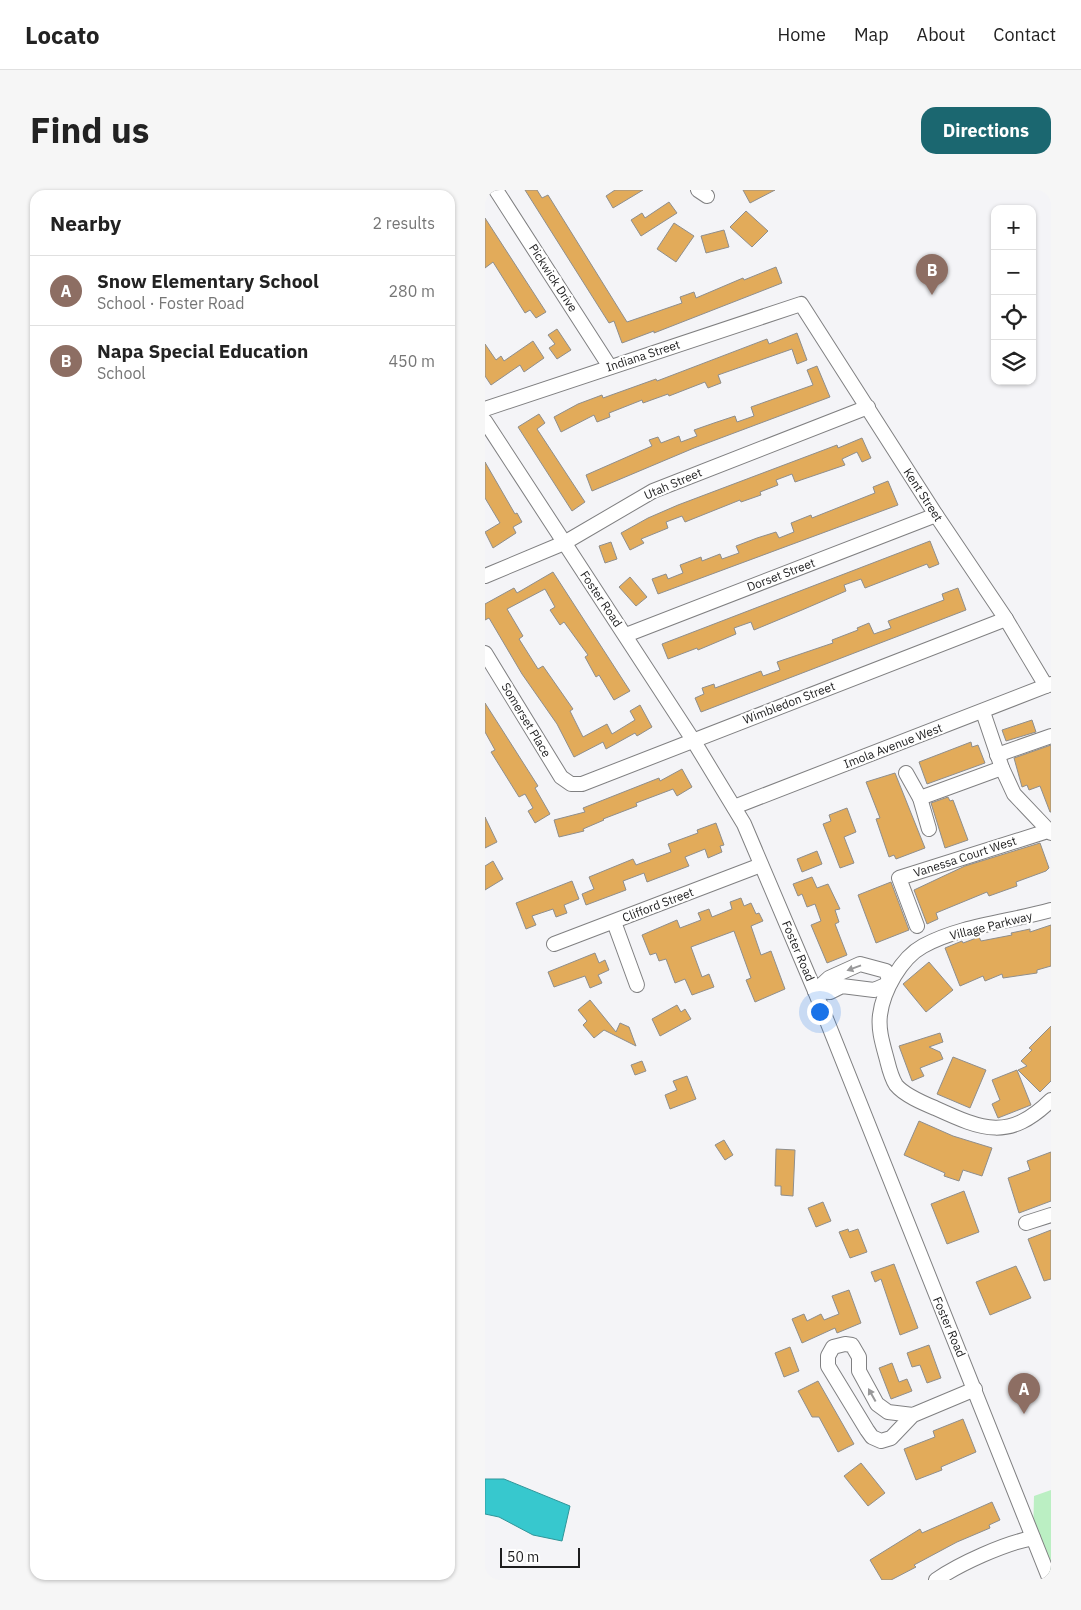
<!DOCTYPE html>
<html lang="en">
<head>
<meta charset="utf-8">
<style>
	body { margin:0; font-family:"IBM Plex Sans",sans-serif; background:#f6f6f6; color:#222 }
	.controls { position:absolute; right:15px; top:15px; display:grid; overflow:hidden; border-radius:10px; box-shadow:0 1px 4px #0004 }
	.controls button { width:45px; height:45px; display:grid; place-items:center; padding:0; border:0; border-bottom:1px solid #e0e0e0; background:#fff; color:#222; font:25px sans-serif }
	.scale { position:absolute; left:15px; bottom:12px; width:80px; box-sizing:border-box; padding-left:5px; border:2px solid #1d1d1e; border-top:0; font-size:14px; line-height:18px; white-space:nowrap; color:#1d1d1e; -webkit-text-stroke:4px #fff; paint-order:stroke }
	.you { position:absolute; left:334px; top:821px; width:18px; height:18px; margin:-12px; border:4px solid #fff; border-radius:50%; background:#1a73e8; box-shadow:0 0 0 8px #1a73e833 }
	.badge { display:grid; place-items:center; width:32px; height:32px; border-radius:50%; background:#1b6770; color:#fff; font-size:16px; font-weight:700 }
	.pin { position:absolute; translate:-50% -41px; filter:drop-shadow(0 1px 2px #0008) }
	.pin::after { content:''; position:absolute; top:26px; width:18px; height:15px; background:inherit; clip-path:polygon(0 0,100% 0,50% 100%) }
	.list { margin:0; padding:0; list-style:none }
	h2 { display:flex; justify-content:space-between; align-items:center; height:65px; margin:0; padding:0 20px; font-size:21px }
	h2 small { font-size:16px; font-weight:400; color:#767676 }
	.list li { display:grid; grid-template-columns:32px 1fr auto; gap:15px; align-items:center; box-sizing:border-box; height:70px; padding:0 20px; border-top:1px solid #e0e0e0 }
	.list b { display:block; font-size:19px; white-space:nowrap }
	.list p { margin:0; font-size:16px; white-space:nowrap; color:#767676 }
	.list em { font-size:16px; font-style:normal; color:#767676 }
	.icon { flex:none; width:28px; height:28px; fill:none; stroke:currentColor; stroke-width:2; stroke-linecap:round; stroke-linejoin:round }
	.map { position:relative; flex:none; width:566px; height:1390px; overflow:hidden; border-radius:15px }
	header { display:flex; align-items:center; gap:30px; box-sizing:border-box; height:70px; padding:0 25px; background:#fff; border-bottom:1px solid #e0e0e0 }
	header strong { font-size:24px }
	nav { display:flex; gap:28px; margin-inline-start:auto; font-size:18px }
	.intro { display:flex; align-items:center; justify-content:space-between; box-sizing:border-box; height:120px; padding:0 30px }
	h1 { margin:0; font-size:35px }
	.button { padding:12px 22px; border-radius:15px; background:#1b6770; color:#fff; font-size:18px; font-weight:700 }
	main { display:flex; gap:30px; padding:0 30px }
	aside { flex:1; background:#fff; border-radius:15px; box-shadow:0 1px 4px #0004 }
	.map>svg:first-child { display:block }
</style>
</head>
<body>
<header>
<strong>Locato</strong>
<nav><a>Home</a><a>Map</a><a>About</a><a>Contact</a></nav>
</header>
<div class="intro"><h1>Find us</h1><a class="button">Directions</a></div>
<main>
<aside>
<h2>Nearby<small>2 results</small></h2>
<ul class="list">
<li><span class="badge" style="background:#8d6e63">A</span><div><b>Snow Elementary School</b><p>School · Foster Road</p></div><em>280 m</em></li>
<li><span class="badge" style="background:#8d6e63">B</span><div><b>Napa Special Education</b><p>School</p></div><em>450 m</em></li>
</ul>
</aside>
<div class="map">
<svg width="566" height="1390" viewBox="0 0 566 1390">
	<rect width="100%" height="100%" fill="#f4f4f7"/>
	<path fill="#bbefc3" d="M 566,1300 L 566,1390 L 548,1348 L 549,1306 Z"/>
	<path fill="#37c8ce" stroke="#2f9599" d="M 0,1289 L 19,1289 L 85,1316 L 77,1351 L 48,1345 L 14,1327 L 0,1324 Z"/>
	<g fill="#e2ab5a" stroke="#8f8e8c">
		<path d="M 40,0 L 52,0 L 57,8 L 63,5 L 142,132 L 197,113 L 195,107 L 209,102 L 211,108 L 258,88 L 259,90 L 291,77 L 297,93 L 169,143 L 169,141 L 137,153 L 129,131 L 124,133 Z"/>
		<path d="M 130,0 L 158,0 L 128,18 L 121,6 Z"/>
		<path d="M 258,0 L 290,0 L 265,13 Z"/>
		<path d="M 184,12 L 192,23 L 156,46 L 146,30 L 157,23 L 160,28 Z"/>
		<path d="M 261,21 L 283,41 L 267,57 L 245,37 Z"/>
		<path d="M 0,28 L 61,122 L 51,128 L 45,120 L 40,123 L 8,72 L 0,78 Z"/>
		<path d="M 189,33 L 209,46 L 191,72 L 172,59 Z"/>
		<path d="M 239,40 L 244,57 L 221,63 L 216,46 Z"/>
		<path d="M 72,139 L 86,160 L 72,169 L 64,158 L 70,154 L 63,145 Z"/>
		<path d="M 312,143 L 322,170 L 312,174 L 307,159 L 233,185 L 236,193 L 223,198 L 220,192 L 184,206 L 183,204 L 158,213 L 157,210 L 124,223 L 125,227 L 112,232 L 109,225 L 76,242 L 69,227 L 93,214 L 117,205 L 118,208 L 171,189 L 172,191 L 282,149 L 284,154 Z"/>
		<path d="M 48,151 L 59,168 L 39,182 L 35,175 L 6,195 L 0,186 L 0,154 L 11,170 L 16,166 L 19,171 Z"/>
		<path d="M 332,176 L 345,207 L 209,258 L 107,301 L 101,285 L 167,256 L 164,250 L 173,247 L 176,253 L 194,246 L 196,252 L 212,246 L 209,240 L 229,233 L 250,226 L 252,232 L 269,226 L 266,217 L 328,195 L 322,180 Z"/>
		<path d="M 54,224 L 60,233 L 52,239 L 100,312 L 87,321 L 33,237 Z"/>
		<path d="M 377,248 L 386,268 L 377,272 L 372,262 L 357,269 L 360,275 L 310,292 L 307,284 L 291,290 L 293,295 L 275,302 L 276,305 L 256,312 L 255,310 L 200,332 L 197,326 L 181,332 L 183,338 L 156,349 L 159,353 L 145,360 L 136,343 L 163,328 L 193,315 L 352,255 L 353,258 Z"/>
		<path d="M 0,272 L 30,324 L 32,323 L 37,332 L 28,337 L 31,343 L 8,358 L 0,342 L 15,333 L 0,308 Z"/>
		<path d="M 403,291 L 413,315 L 173,404 L 167,389 L 181,384 L 183,389 L 198,383 L 195,375 L 216,367 L 217,371 L 235,364 L 237,369 L 254,363 L 251,356 L 272,348 L 291,342 L 294,348 L 309,342 L 306,333 L 326,325 L 327,328 L 390,303 L 388,297 Z"/>
		<path d="M 445,351 L 454,374 L 444,378 L 442,374 L 380,398 L 376,389 L 359,395 L 361,401 L 317,420 L 269,440 L 266,432 L 249,438 L 251,444 L 213,460 L 212,458 L 183,469 L 177,454 Z"/>
		<path d="M 126,352 L 132,369 L 120,373 L 114,356 Z"/>
		<path d="M 68,382 L 145,501 L 129,510 L 114,485 L 111,487 L 100,467 L 103,465 L 79,432 L 75,435 L 65,420 L 70,417 L 60,399 L 22,419 L 38,446 L 34,449 L 53,479 L 58,476 L 88,519 L 85,521 L 98,547 L 122,534 L 127,544 L 150,530 L 145,521 L 155,515 L 167,537 L 152,546 L 150,543 L 121,559 L 118,552 L 89,567 L 72,534 L 37,484 L 4,428 L 0,430 L 0,414 L 29,398 L 32,403 Z"/>
		<path d="M 145,387 L 162,407 L 151,416 L 134,397 Z"/>
		<path d="M 473,398 L 481,420 L 216,522 L 210,508 L 219,504 L 217,498 L 229,494 L 230,498 L 276,481 L 278,486 L 295,480 L 292,472 L 348,453 L 347,450 L 373,440 L 372,438 L 384,433 L 389,444 L 406,438 L 403,431 L 459,410 L 457,404 Z"/>
		<path d="M 0,513 L 53,596 L 50,598 L 65,624 L 50,633 L 43,621 L 48,618 L 40,604 L 34,607 L 6,562 L 10,560 L 0,542 Z"/>
		<path d="M 547,530 L 551,542 L 521,551 L 517,540 Z"/>
		<path d="M 486,552 L 487,557 L 493,555 L 500,573 L 442,594 L 434,572 Z"/>
		<path d="M 566,555 L 566,622 L 565,622 L 555,596 L 544,600 L 542,595 L 537,597 L 529,568 Z"/>
		<path d="M 197,579 L 207,597 L 192,606 L 188,599 L 151,613 L 152,616 L 118,629 L 119,630 L 98,639 L 99,641 L 74,647 L 69,630 L 100,622 L 98,618 L 174,588 L 175,591 Z"/>
		<path d="M 410,583 L 440,658 L 411,669 L 409,665 L 404,667 L 391,629 L 395,628 L 381,592 Z"/>
		<path d="M 463,607 L 465,611 L 468,610 L 483,650 L 460,658 L 446,613 Z"/>
		<path d="M 362,618 L 371,642 L 359,647 L 369,673 L 355,678 L 338,634 L 346,631 L 344,625 Z"/>
		<path d="M 0,627 L 12,652 L 0,658 Z"/>
		<path d="M 231,633 L 239,655 L 235,656 L 237,662 L 223,668 L 220,659 L 200,667 L 204,676 L 162,692 L 159,683 L 138,691 L 141,700 L 101,715 L 97,704 L 109,699 L 104,687 L 148,669 L 151,675 L 186,662 L 183,654 L 213,643 L 212,640 Z"/>
		<path d="M 555,653 L 564,678 L 561,681 L 531,692 L 532,696 L 504,706 L 502,702 L 451,723 L 453,729 L 442,734 L 429,700 L 480,676 Z"/>
		<path d="M 332,661 L 337,674 L 317,682 L 312,669 Z"/>
		<path d="M 8,671 L 18,689 L 0,700 L 0,676 Z"/>
		<path d="M 327,687 L 332,698 L 343,694 L 355,719 L 350,720 L 354,732 L 350,734 L 362,765 L 342,773 L 326,735 L 336,731 L 330,714 L 322,717 L 317,704 L 313,706 L 308,694 Z"/>
		<path d="M 87,691 L 94,709 L 79,715 L 82,723 L 71,727 L 68,719 L 47,726 L 51,735 L 41,739 L 31,713 Z"/>
		<path d="M 406,692 L 424,740 L 391,753 L 373,705 Z"/>
		<path d="M 256,708 L 259,716 L 266,713 L 271,724 L 274,723 L 278,731 L 266,736 L 276,765 L 286,761 L 300,799 L 270,812 L 261,790 L 266,788 L 249,741 L 206,757 L 217,787 L 224,784 L 229,797 L 207,805 L 200,789 L 190,793 L 181,769 L 174,771 L 171,763 L 165,765 L 157,745 L 192,730 L 195,738 L 216,730 L 213,723 L 224,719 L 227,727 L 247,719 L 245,712 Z"/>
		<path d="M 566,735 L 566,776 L 552,780 L 552,783 L 518,788 L 517,784 L 500,791 L 498,786 L 475,796 L 460,758 L 477,751 L 478,753 L 494,747 L 496,751 L 527,745 L 526,743 L 545,739 L 545,742 Z"/>
		<path d="M 110,763 L 114,773 L 120,770 L 124,780 L 113,785 L 117,793 L 105,798 L 100,786 L 69,797 L 63,782 Z"/>
		<path d="M 444,772 L 468,800 L 441,822 L 418,794 Z"/>
		<path d="M 105,810 L 131,842 L 135,833 L 144,837 L 151,856 L 119,840 L 109,848 L 98,835 L 102,831 L 93,820 Z"/>
		<path d="M 192,815 L 196,822 L 200,819 L 206,829 L 175,846 L 167,829 Z"/>
		<path d="M 566,836 L 566,891 L 555,902 L 533,880 L 542,876 L 536,871 L 547,860 L 544,858 Z"/>
		<path d="M 455,843 L 458,852 L 444,857 L 455,862 L 458,869 L 435,878 L 439,886 L 427,891 L 414,856 Z"/>
		<path d="M 468,867 L 501,880 L 485,918 L 452,904 Z"/>
		<path d="M 157,871 L 161,881 L 150,885 L 146,875 Z"/>
		<path d="M 532,880 L 546,915 L 513,928 L 507,914 L 515,910 L 507,890 Z"/>
		<path d="M 202,886 L 211,909 L 185,919 L 180,905 L 192,900 L 188,891 Z"/>
		<path d="M 434,931 L 468,946 L 507,958 L 497,986 L 478,980 L 474,991 L 459,986 L 460,983 L 419,965 Z"/>
		<path d="M 239,950 L 248,965 L 240,970 L 230,955 Z"/>
		<path d="M 291,959 L 310,960 L 308,1006 L 296,1005 L 296,996 L 290,996 Z"/>
		<path d="M 566,962 L 566,1011 L 534,1023 L 523,988 L 545,980 L 542,971 Z"/>
		<path d="M 479,1001 L 494,1042 L 462,1054 L 446,1014 Z"/>
		<path d="M 338,1012 L 346,1031 L 331,1037 L 323,1018 Z"/>
		<path d="M 363,1039 L 364,1042 L 373,1039 L 382,1062 L 365,1068 L 354,1042 Z"/>
		<path d="M 566,1040 L 566,1089 L 559,1091 L 543,1049 Z"/>
		<path d="M 409,1074 L 433,1138 L 415,1145 L 396,1089 L 390,1092 L 386,1082 Z"/>
		<path d="M 531,1076 L 546,1108 L 505,1125 L 491,1092 Z"/>
		<path d="M 364,1100 L 376,1133 L 352,1143 L 350,1138 L 317,1153 L 307,1129 L 319,1124 L 322,1131 L 336,1124 L 339,1130 L 354,1124 L 347,1106 Z"/>
		<path d="M 444,1155 L 456,1188 L 442,1193 L 435,1175 L 427,1177 L 422,1163 Z"/>
		<path d="M 305,1157 L 314,1181 L 299,1187 L 290,1163 Z"/>
		<path d="M 407,1173 L 414,1192 L 422,1189 L 427,1201 L 406,1209 L 394,1178 Z"/>
		<path d="M 333,1191 L 369,1254 L 353,1262 L 334,1227 L 327,1227 L 313,1201 Z"/>
		<path d="M 478,1229 L 491,1262 L 456,1277 L 457,1280 L 431,1290 L 419,1259 L 450,1247 L 448,1241 Z"/>
		<path d="M 376,1273 L 400,1303 L 383,1316 L 359,1286 Z"/>
		<path d="M 507,1312 L 515,1330 L 504,1335 L 505,1338 L 472,1352 L 429,1375 L 431,1377 L 406,1390 L 397,1390 L 385,1370 L 435,1339 L 437,1343 Z"/>
	</g>
	<g fill="none" stroke-linecap="round" stroke-linejoin="round">
		<g stroke="#808082" stroke-width="16">
			<g id="minor">
				<path d="M 11,0 L 125,177"/>
				<path d="M 213,0 L 222,6"/>
				<path d="M 0,219 L 316,114 L 451,325 L 521,429 L 561,496"/>
				<path d="M 0,231 L 208,550 L 259,634 L 330,801 L 565,1390"/>
				<path d="M 0,386 L 79,353 L 168,301 L 383,217"/>
				<path d="M 141,445 L 451,325"/>
				<path d="M 0,463 L 76,587 L 86,594 L 97,594 L 521,429"/>
				<path d="M 498,522 L 517,578 L 529,604 L 566,643"/>
				<path d="M 512,565 L 566,546"/>
				<path d="M 421,583 L 435,608 L 444,639"/>
				<path d="M 435,608 L 517,578"/>
				<path d="M 249,617 L 566,494"/>
				<path d="M 566,720 C 524,732 477,735 438,756 C 416,768 398,801 395,825 C 393,840 398,855 402,870 C 404,878 406,887 411,895 C 419,905 438,913 450,918 C 498,940 524,951 566,910"/>
				<path d="M 129,732 L 152,795"/>
				<path d="M 432,736 L 414,688 L 566,640"/>
				<path d="M 69,754 L 276,675"/>
				<path d="M 330,801 L 344,788 L 375,774 L 401,781 L 405,793"/>
				<path d="M 330,801 L 345,802 L 357,796 L 389,800 L 405,793"/>
				<path d="M 541,1033 L 566,1025"/>
				<path d="M 428,1225 L 403,1222 L 392,1214 L 374,1181 L 374,1167 L 367,1155 L 360,1154 L 348,1157 L 343,1166 L 343,1176 L 382,1240 L 387,1247 L 396,1251 L 406,1248 L 428,1225 L 490,1199"/>
				<path d="M 451,1390 C 474,1374 520,1353 548,1348"/>
			</g>
		</g>
		<use href="#minor" stroke="#fff" stroke-width="14"/>
	</g>
	<defs><path id="oneway-solid" d="M-6-.8H1V-3.2L6.5 0L1 3.2V.8H-6Z" transform="scale(1.25)"/></defs>
	<g fill="#99999a">
		<use href="#oneway-solid" transform="translate(369 778) rotate(160)"/>
		<use href="#oneway-solid" transform="translate(387 1205) rotate(-119)"/>
	</g>
	<g text-anchor="middle" stroke-width="4.5" stroke-linejoin="round" paint-order="stroke">
		<g font-size="12" fill="#1d1d1e" stroke="#fff">
			<text transform="translate(68 88) rotate(57)" y="4">Pickwick Drive</text>
			<text transform="translate(158 166) rotate(-18)" y="4">Indiana Street</text>
			<text transform="translate(188 294) rotate(-23)" y="4">Utah Street</text>
			<text transform="translate(438 305) rotate(57)" y="4">Kent Street</text>
			<text transform="translate(296 385) rotate(-21)" y="4">Dorset Street</text>
			<text transform="translate(116 409) rotate(56)" y="4">Foster Road</text>
			<text transform="translate(304 513) rotate(-21)" y="4">Wimbledon Street</text>
			<text transform="translate(41 530) rotate(59)" y="4">Somerset Place</text>
			<text transform="translate(408 556) rotate(-21)" y="4">Imola Avenue West</text>
			<text transform="translate(480 667) rotate(-18)" y="4">Vanessa Court West</text>
			<text transform="translate(173 715) rotate(-21)" y="4">Clifford Street</text>
			<text transform="translate(506 736) rotate(-14)" y="4">Village Parkway</text>
			<text transform="translate(313 761) rotate(67)" y="4">Foster Road</text>
			<text transform="translate(464 1137) rotate(67)" y="4">Foster Road</text>
		</g>
	</g>
</svg>
<div class="controls">
<button>+</button>
<button>−</button>
<button><svg class="icon" aria-label="locate" viewBox="0 0 24 24"><circle cx="12" cy="12" r="6"/><path d="M12 2v4M12 18v4M2 12h4M18 12h4"/></svg></button>
<button><svg class="icon" aria-label="layers" viewBox="0 0 24 24"><path d="M12 4l9 5-9 5-9-5zM3 14l9 5 9-5"/></svg></button>
</div>
<div class="scale">50 m</div>
<div class="you"></div>
<div class="pin badge" style="left:539px;top:1224px;background:#8d6e63">A</div>
<div class="pin badge" style="left:447px;top:105px;background:#8d6e63">B</div>
</div>
</main>
</body>
</html>
